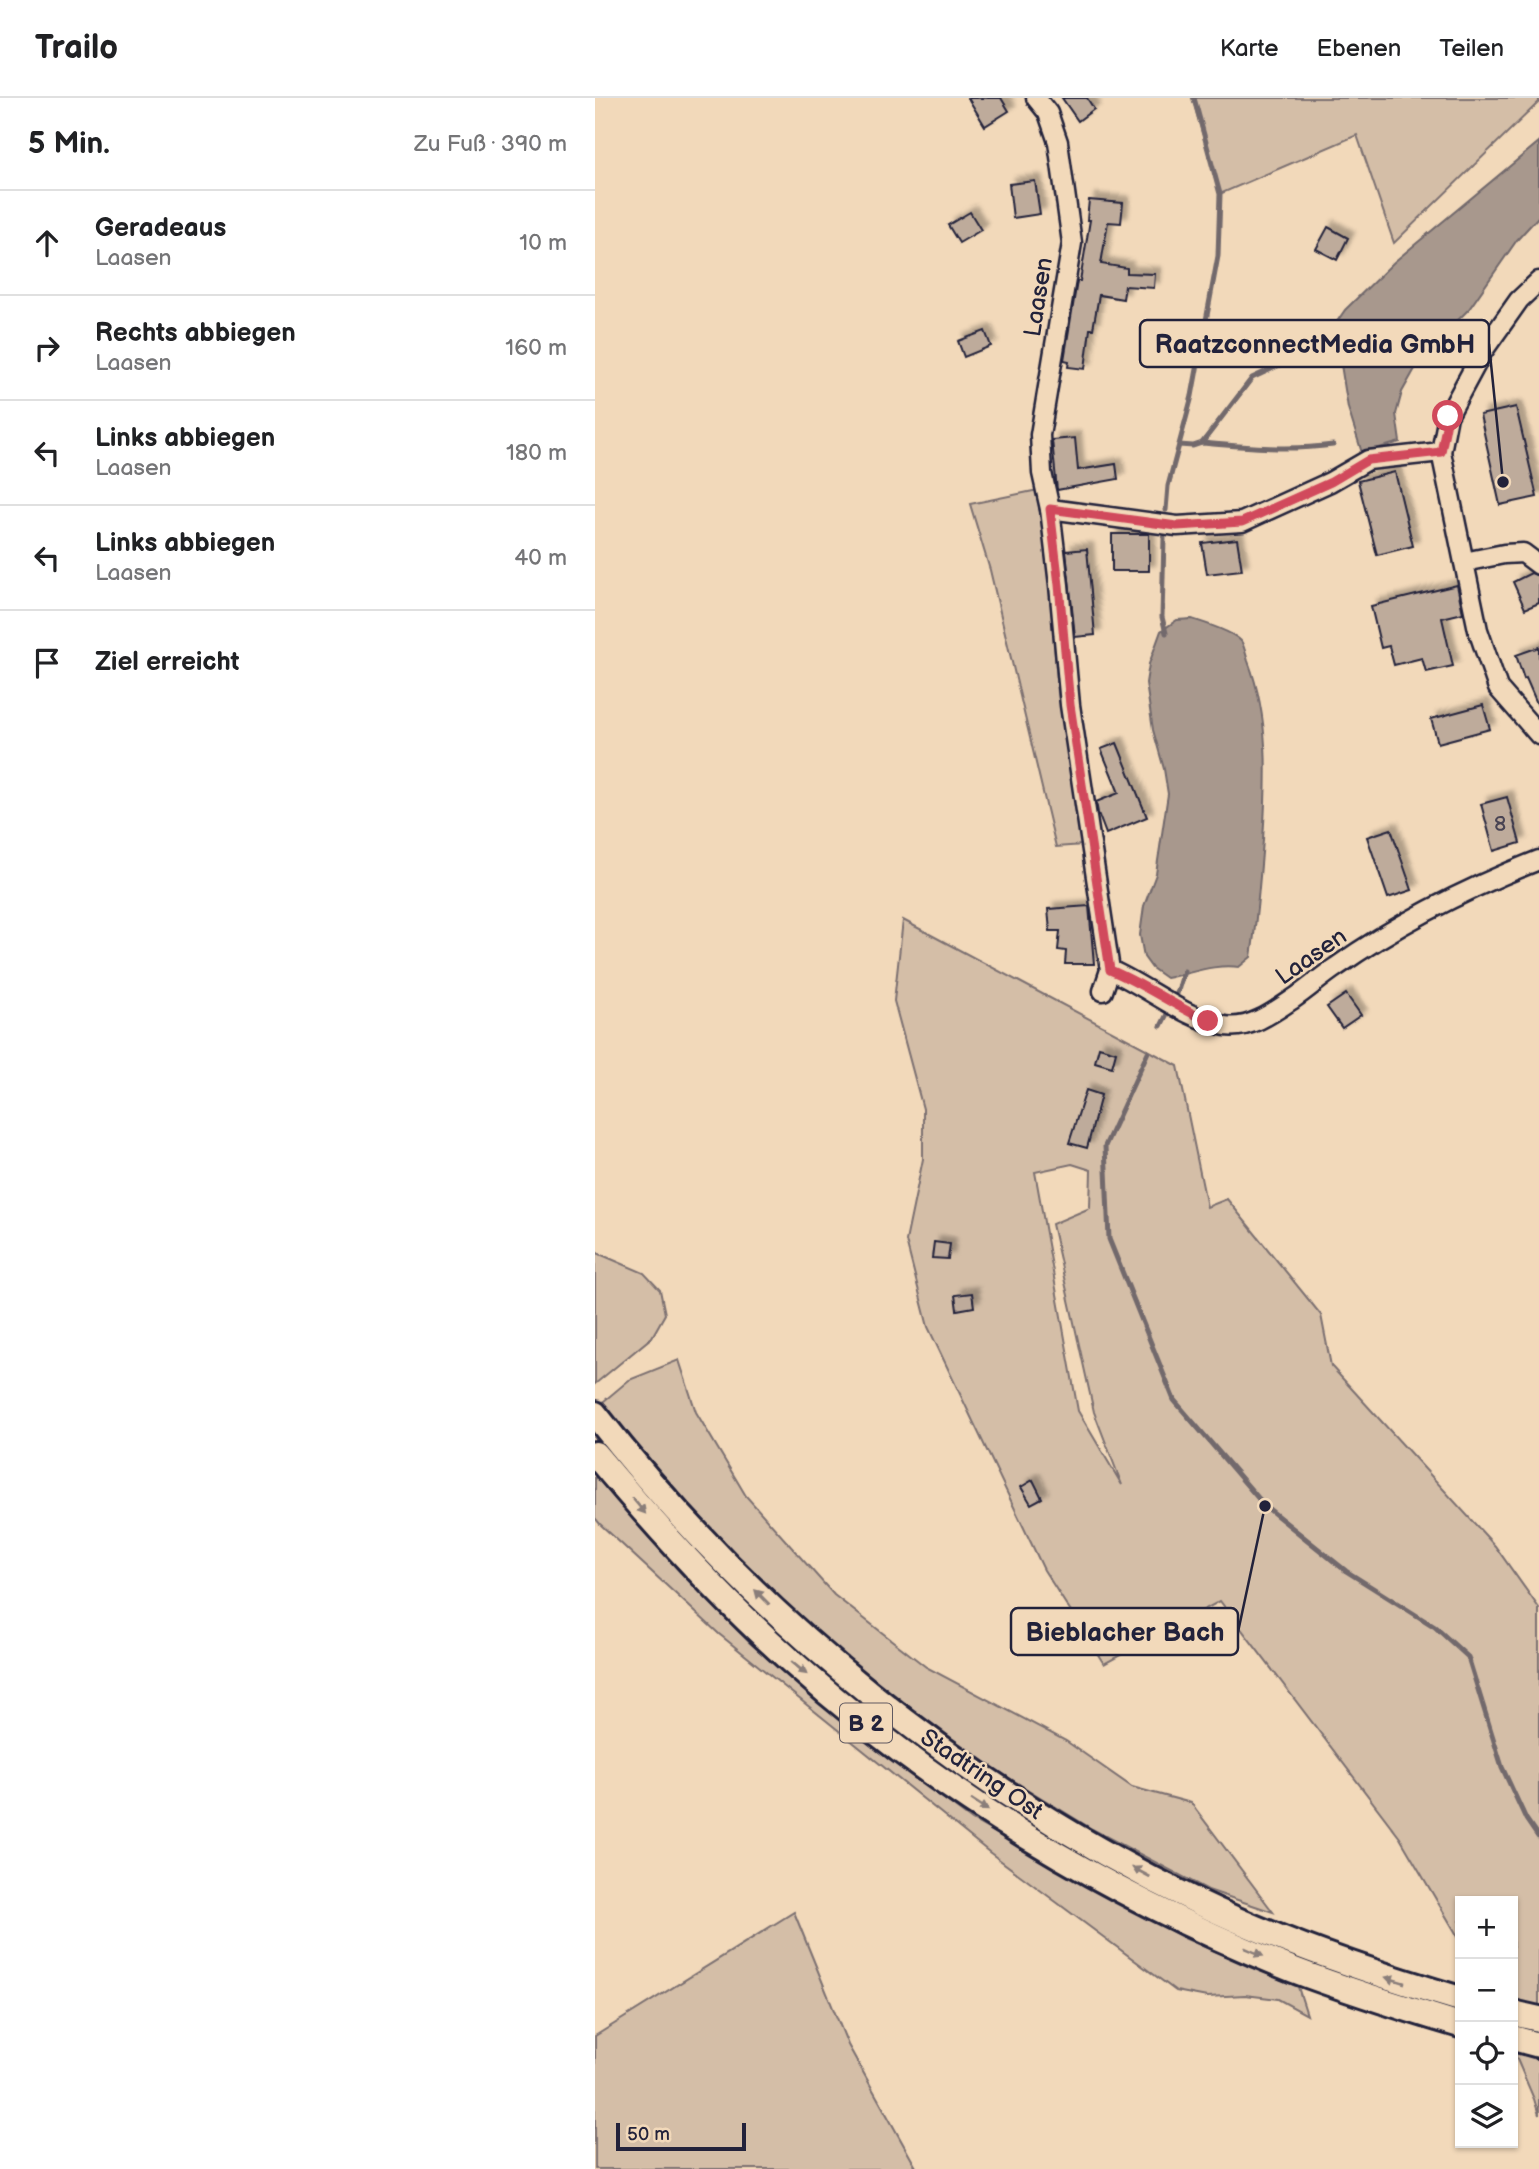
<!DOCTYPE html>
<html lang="de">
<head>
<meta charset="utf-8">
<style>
	body { margin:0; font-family:"Balsamiq Sans",sans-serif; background:#f2f2f2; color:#202124 }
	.controls { position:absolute; right:21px; bottom:21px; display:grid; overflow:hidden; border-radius:0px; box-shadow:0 2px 5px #0004 }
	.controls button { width:63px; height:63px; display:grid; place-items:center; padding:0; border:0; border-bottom:2px solid #e0e0e0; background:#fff; color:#202124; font:35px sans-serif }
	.scale { position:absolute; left:21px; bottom:18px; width:130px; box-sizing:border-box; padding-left:7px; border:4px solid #22223b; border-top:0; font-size:19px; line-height:24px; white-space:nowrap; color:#22223b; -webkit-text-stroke:5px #f2d9ba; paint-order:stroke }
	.stop { position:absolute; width:21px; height:21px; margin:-16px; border:5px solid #d1495b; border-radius:50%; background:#fff }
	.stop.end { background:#d1495b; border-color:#fff; box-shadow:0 2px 7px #0008 }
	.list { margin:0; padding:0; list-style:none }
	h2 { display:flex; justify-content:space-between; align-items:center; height:91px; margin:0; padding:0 28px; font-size:30px }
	h2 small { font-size:23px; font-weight:400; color:#757577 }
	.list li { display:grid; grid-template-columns:46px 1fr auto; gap:21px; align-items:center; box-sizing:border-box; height:105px; padding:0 28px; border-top:2px solid #e0e0e0 }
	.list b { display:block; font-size:26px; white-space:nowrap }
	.list p { margin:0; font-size:23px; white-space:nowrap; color:#757577 }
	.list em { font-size:23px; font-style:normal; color:#757577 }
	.icon { flex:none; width:38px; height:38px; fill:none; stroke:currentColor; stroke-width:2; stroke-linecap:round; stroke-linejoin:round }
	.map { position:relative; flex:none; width:944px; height:2071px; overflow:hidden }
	header { display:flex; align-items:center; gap:42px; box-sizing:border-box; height:98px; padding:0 35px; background:#fff; border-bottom:2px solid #e0e0e0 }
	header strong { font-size:33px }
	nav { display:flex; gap:38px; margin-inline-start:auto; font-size:24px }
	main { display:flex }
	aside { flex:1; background:#fff }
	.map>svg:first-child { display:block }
</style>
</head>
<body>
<header>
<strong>Trailo</strong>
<nav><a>Karte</a><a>Ebenen</a><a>Teilen</a></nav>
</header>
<main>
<aside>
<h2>5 Min.<small>Zu Fuß · 390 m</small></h2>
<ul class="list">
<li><svg class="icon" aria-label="ahead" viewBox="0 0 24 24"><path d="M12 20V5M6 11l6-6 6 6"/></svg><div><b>Geradeaus</b><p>Laasen</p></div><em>10 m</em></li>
<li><svg class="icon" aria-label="right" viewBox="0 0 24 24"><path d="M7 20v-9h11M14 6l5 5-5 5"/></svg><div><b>Rechts abbiegen</b><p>Laasen</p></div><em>160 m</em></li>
<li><svg class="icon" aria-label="left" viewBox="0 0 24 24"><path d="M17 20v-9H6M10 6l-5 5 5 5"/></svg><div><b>Links abbiegen</b><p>Laasen</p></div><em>180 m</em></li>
<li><svg class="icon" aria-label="left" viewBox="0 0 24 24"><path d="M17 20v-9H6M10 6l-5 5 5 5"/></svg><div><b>Links abbiegen</b><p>Laasen</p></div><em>40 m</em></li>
<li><svg class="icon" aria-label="arrive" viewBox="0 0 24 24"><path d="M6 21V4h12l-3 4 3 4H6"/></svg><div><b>Ziel erreicht</b></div></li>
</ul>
</aside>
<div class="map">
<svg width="944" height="2071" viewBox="0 0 944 2071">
	<defs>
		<filter id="shadow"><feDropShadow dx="6" dy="-6" stdDeviation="2" flood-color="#0004"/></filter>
	</defs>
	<rect width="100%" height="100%" fill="#f2d9ba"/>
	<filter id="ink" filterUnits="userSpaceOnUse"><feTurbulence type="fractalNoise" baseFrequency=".0143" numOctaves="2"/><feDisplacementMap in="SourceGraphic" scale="14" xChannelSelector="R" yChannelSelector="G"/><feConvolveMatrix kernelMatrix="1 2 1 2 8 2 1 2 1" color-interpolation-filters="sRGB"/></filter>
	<g filter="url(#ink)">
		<g fill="#d4bea7" stroke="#7b7071" stroke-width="2" fill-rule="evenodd">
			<path d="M 597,0 L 944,0 L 944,4 L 799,145 L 762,37 L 625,96 Z"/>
			<path d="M 443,392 L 449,421 L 463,595 L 488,747 L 461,749 L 395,472 L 375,406 Z"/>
			<path d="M 308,822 L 583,968 L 612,1109 L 632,1101 L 726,1217 L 736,1268 L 900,1448 L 944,1510 L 944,2017 L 939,2001 L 918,1952 L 918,1803 L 865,1803 L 865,1842 L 805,1740 L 625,1503 L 509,1566 L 449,1472 L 333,1229 L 311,1143 L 328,1061 L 328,1011 L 299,903 ZM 477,1066 L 496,1072 L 495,1110 L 457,1126 L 499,1314 L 527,1387 L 483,1313 L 440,1074 Z"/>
			<path d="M 0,1154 L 49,1175 L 65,1192 L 70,1216 L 57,1239 L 0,1286 Z"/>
			<path d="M 84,1262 L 101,1314 L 151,1398 L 239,1497 L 331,1569 L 471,1643 L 537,1689 L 596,1705 L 678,1814 L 613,1792 L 497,1731 L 367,1651 L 291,1596 L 192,1515 L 114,1438 L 3,1308 L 34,1282 Z"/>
			<path d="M 0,1376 L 20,1401 L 85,1474 L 155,1545 L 260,1634 L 377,1722 L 589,1840 L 703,1889 L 712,1917 L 683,1901 L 650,1897 L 612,1899 L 581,1893 L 394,1754 L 124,1536 L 5,1426 L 0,1420 Z"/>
			<path d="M 199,1814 L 253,1947 L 322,2071 L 0,2071 L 0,1938 Z"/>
		</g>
		<g fill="#a8988d" stroke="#72696c" stroke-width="2">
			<path d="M 944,44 L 944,118 L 922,142 L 874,211 L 855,230 L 834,246 L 807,294 L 801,316 L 805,344 L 767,355 L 753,310 L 742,242 L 741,225 L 750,212 L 799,164 Z"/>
			<path d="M 597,521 C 609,525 637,533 646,543 C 649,547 651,557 653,563 C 675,621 672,681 668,742 C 665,781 662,820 656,859 L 644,869 C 621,865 594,876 571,880 L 557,870 L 549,859 L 545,837 L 549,808 L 561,776 L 573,696 L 569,671 L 558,632 L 551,585 L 554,566 L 566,533 L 582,522 Z"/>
		</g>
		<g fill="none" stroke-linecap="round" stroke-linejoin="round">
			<g stroke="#72696c" stroke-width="5">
				<path d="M 607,345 C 652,349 694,353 738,347"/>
				<path d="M 584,347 L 598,348 L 607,345 L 657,280 L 689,265 L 724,260"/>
				<path d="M 571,412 L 573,388 L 597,298 L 623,158 L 625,96 L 599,0"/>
				<path d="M 569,440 L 567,519 L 571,535"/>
				<path d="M 581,899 L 589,873"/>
				<path d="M 566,928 L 574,912"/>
				<path d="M 553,954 L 510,1048 L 514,1141 L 579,1302 L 670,1408 L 751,1473 L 840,1529 L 873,1559 L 907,1669 L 931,1721 L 944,1740"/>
			</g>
		</g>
		<g fill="#beab9b" stroke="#22223b" stroke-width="2" filter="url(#shadow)">
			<path d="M 373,0 L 406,0 L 414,13 L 390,28 Z"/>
			<path d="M 467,0 L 492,0 L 499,11 L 483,23 Z"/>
			<path d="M 440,83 L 445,116 L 418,120 L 414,86 Z"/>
			<path d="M 494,102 L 528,105 L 526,125 L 513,124 L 506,166 L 532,170 L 532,175 L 560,176 L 559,190 L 530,188 L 528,201 L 504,197 L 498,231 L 495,231 L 490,271 L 473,269 L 474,263 L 469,262 L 482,183 L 485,183 L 495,122 L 492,122 Z"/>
			<path d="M 375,114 L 386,132 L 364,145 L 353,127 Z"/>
			<path d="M 733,129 L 753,140 L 742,162 L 721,151 Z"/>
			<path d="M 390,233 L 396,248 L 369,259 L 363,243 Z"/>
			<path d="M 921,309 L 942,399 L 905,407 L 885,317 Z"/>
			<path d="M 480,340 L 483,372 L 521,366 L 523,381 L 462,392 L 457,342 Z"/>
			<path d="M 800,374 L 818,448 L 782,457 L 763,383 Z"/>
			<rect x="517" y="436" width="37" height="37"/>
			<path d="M 642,441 L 647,472 L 612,476 L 607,445 Z"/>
			<path d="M 492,451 L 500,537 L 480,539 L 471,453 Z"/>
			<path d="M 936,475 L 944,478 L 944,505 L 930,511 L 918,484 Z"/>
			<path d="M 862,487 L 868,515 L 847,520 L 858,568 L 831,574 L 827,560 L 799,567 L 794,548 L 786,550 L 776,508 Z"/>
			<path d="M 944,549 L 944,610 L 931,580 L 929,581 L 921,557 Z"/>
			<path d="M 888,607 L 895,631 L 843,645 L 836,621 Z"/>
			<path d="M 522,645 L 552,719 L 511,736 L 503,715 L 501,704 L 524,695 L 506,651 Z"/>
			<path d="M 912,699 L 925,745 L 899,753 L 886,706 Z"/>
			<path d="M 796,731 L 817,792 L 793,800 L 772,739 Z"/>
			<path d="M 494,808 L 499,866 L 470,866 L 471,853 L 463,852 L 465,833 L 455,833 L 453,811 Z"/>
			<path d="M 751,896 L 766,917 L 747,930 L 732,909 Z"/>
			<path d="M 504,949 L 521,954 L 517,969 L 500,964 Z"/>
			<path d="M 491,992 L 506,997 L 492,1050 L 474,1045 Z"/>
			<path d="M 339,1144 L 355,1146 L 353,1161 L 337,1160 Z"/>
			<path d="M 377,1195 L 379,1209 L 362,1212 L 360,1197 Z"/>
			<path d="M 438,1382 L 447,1400 L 436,1406 L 426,1389 Z"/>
		</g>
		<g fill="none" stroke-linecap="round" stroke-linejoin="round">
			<g stroke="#22223b" stroke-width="23">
				<g id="minor">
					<path d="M 441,0 L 453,15 L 463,44 L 477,145 L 445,337 L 447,375 L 455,411 L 464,487 L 475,607 L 515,872 L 508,893"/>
					<path d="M 846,354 L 853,318 L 888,253 L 924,202 L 944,183"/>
					<path d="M 455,411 L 582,428 L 647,424 L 735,384 L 773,362 L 846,354 L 883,532 L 903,590 L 944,637"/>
					<path d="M 869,464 L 909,456 L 928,455 L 944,467"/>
					<path d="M 515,872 C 552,888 590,921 630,928 C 654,932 679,914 698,901 C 713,891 726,879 741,869 C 803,825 873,790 944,762"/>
				</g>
			</g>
			<g stroke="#22223b" stroke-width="30">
				<g id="highway">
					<path d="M 0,1316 C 160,1522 370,1691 605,1805 C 688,1845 777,1875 865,1901"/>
					<path d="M 0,1356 C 61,1429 125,1500 196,1563 C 343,1695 516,1799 699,1872 C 754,1893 809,1910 865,1927"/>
					<path d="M 918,1915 L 944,1921"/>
					<path d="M 918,1940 L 944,1947"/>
				</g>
			</g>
			<use href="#minor" stroke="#f2d9ba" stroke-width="18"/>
			<use href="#highway" stroke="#f2d9ba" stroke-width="24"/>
		</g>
		<defs><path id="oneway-solid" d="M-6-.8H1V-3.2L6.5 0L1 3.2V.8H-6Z" transform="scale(1.75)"/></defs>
		<g fill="#8a7e7a">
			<use href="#oneway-solid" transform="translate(44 1408) rotate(50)"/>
			<use href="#oneway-solid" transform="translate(167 1499) rotate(-135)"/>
			<use href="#oneway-solid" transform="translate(204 1570) rotate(40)"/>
			<use href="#oneway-solid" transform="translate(385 1707) rotate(33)"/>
			<use href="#oneway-solid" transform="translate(546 1774) rotate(-152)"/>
			<use href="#oneway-solid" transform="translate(659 1854) rotate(23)"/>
			<use href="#oneway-solid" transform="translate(800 1882) rotate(-163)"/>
		</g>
	</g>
	<g fill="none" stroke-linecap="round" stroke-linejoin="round" filter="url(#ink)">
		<path stroke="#d1495b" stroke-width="9" d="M 613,923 C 579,908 549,886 515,872 L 475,607 L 464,487 L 455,411 L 582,428 L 647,424 L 736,384 L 773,362 L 846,354 L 853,318"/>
	</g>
	<g text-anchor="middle" stroke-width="5" stroke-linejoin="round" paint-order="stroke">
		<g font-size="21" fill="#494453">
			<text x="905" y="733">8</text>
		</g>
		<rect fill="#f2d9ba" stroke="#605961" stroke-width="2" x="245" y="1605.5" width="52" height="39" rx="5"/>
		<g font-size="23" font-weight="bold" fill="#22223b">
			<text x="271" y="1633">B 2</text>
		</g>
		<g font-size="24" fill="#22223b" stroke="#f2d9ba">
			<text transform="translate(443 199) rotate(-81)" y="8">Laasen</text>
			<text transform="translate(716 858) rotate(-35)" y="8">Laasen</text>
			<text transform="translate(387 1676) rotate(34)" y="8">Stadtring Ost</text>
		</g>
	</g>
	<path fill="none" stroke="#22223b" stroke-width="2.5" d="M908 384L894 246M670 1408L643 1534"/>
	<g fill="#22223b" stroke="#f2d9ba" stroke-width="2.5">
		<circle cx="908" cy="384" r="7"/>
		<circle cx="670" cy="1408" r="7"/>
	</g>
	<g fill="#f2d9ba" stroke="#22223b" stroke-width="2.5">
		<rect x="545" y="222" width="349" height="47" rx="7"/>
		<rect x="416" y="1510" width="227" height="47" rx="7"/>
	</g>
	<g font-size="26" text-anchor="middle" font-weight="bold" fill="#22223b">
		<text x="720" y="255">RaatzconnectMedia GmbH</text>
		<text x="530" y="1543">Bieblacher Bach</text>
	</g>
</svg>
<div class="controls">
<button>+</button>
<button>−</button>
<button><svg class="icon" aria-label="locate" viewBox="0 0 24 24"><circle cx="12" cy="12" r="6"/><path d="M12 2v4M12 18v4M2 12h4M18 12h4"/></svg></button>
<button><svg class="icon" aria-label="layers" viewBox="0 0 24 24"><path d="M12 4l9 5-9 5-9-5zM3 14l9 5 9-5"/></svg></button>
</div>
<div class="scale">50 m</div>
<div class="stop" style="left:853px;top:318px"></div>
<div class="stop end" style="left:613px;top:923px"></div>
</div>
</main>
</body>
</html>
